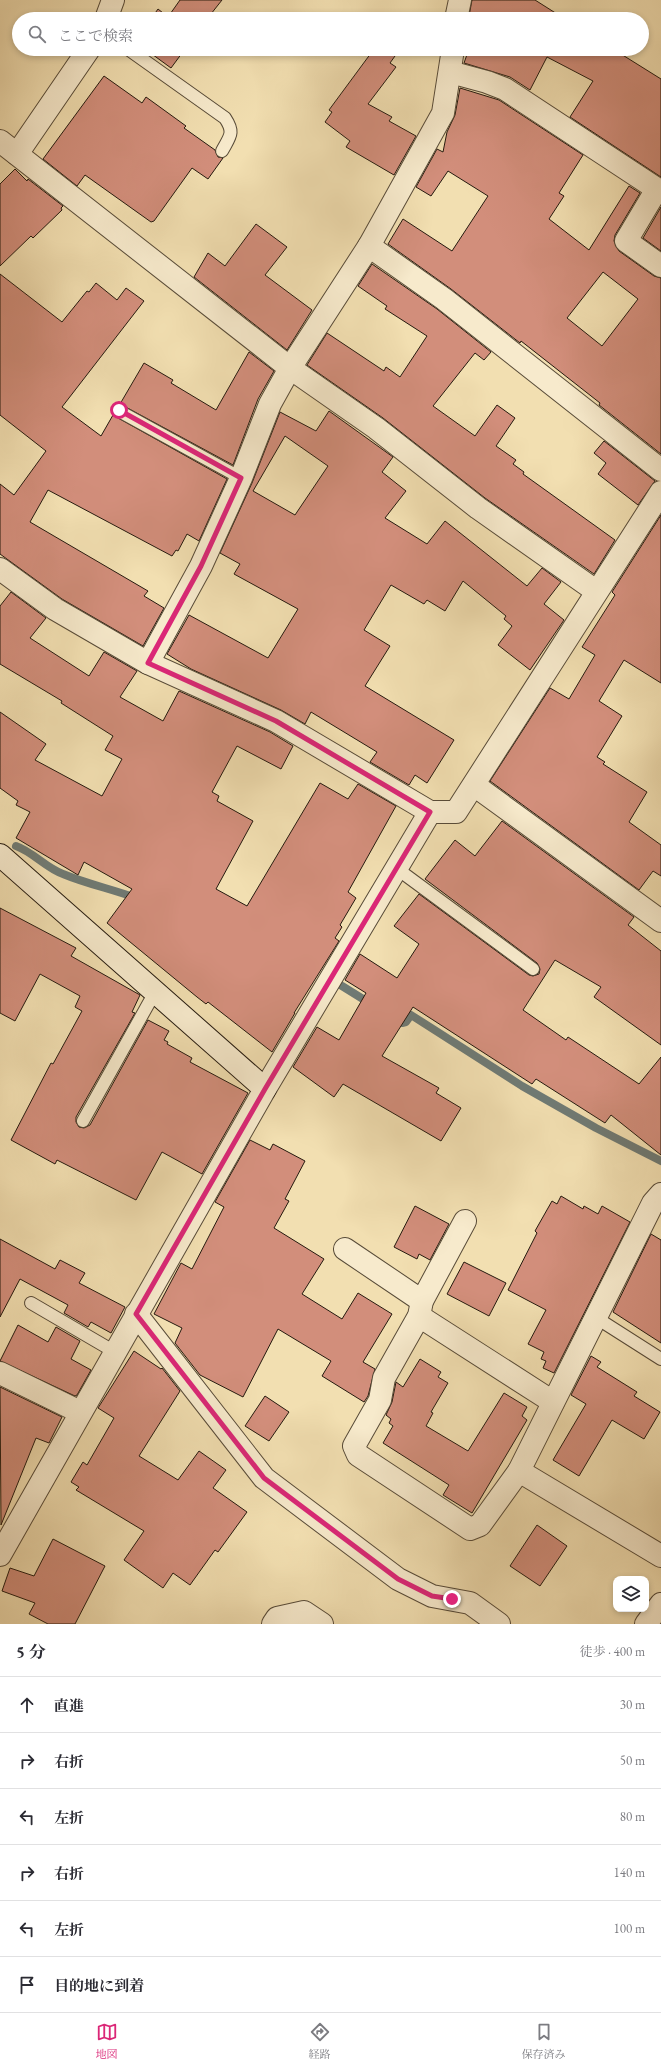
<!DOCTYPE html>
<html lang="ja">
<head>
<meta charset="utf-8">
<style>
	body { margin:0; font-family:"EB Garamond","Noto Serif JP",serif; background:#f2f2f3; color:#2b2b33 }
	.controls { position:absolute; right:12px; bottom:12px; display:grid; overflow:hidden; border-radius:8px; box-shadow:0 2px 6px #0003 }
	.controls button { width:36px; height:36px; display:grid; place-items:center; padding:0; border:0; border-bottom:1px solid #e1e1e2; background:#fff; color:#2b2b33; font:20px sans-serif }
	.stop { position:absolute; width:12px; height:12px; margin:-9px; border:3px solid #db2777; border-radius:50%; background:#fff }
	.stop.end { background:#db2777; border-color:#fff; box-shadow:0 1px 4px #0008 }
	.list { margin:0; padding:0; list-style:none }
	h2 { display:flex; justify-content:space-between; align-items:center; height:52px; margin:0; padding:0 16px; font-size:17px }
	h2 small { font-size:13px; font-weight:400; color:#7c7c81 }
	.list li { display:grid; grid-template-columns:26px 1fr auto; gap:12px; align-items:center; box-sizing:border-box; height:56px; padding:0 16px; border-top:1px solid #e1e1e2 }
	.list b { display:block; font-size:15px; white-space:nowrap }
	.list em { font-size:13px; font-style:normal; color:#7c7c81 }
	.icon { flex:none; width:22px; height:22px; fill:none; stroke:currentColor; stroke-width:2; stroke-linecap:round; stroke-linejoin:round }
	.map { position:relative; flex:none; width:661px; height:1624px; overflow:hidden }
	.search { position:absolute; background:#fff; box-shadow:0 2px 6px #0003; left:12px; right:12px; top:12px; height:44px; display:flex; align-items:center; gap:10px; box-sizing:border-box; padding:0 14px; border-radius:22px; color:#7c7c81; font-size:15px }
	.sheet { height:388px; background:#fff }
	nav { display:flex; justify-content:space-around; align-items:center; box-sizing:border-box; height:56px; border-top:1px solid #e1e1e2; background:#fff; font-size:11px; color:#7c7c81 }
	nav a { display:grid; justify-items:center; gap:2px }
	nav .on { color:#db2777 }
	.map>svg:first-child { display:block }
</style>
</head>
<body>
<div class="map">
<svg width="661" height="1624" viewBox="0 0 661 1624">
	<rect width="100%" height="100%" fill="#f2dfb1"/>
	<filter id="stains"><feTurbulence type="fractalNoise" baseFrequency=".005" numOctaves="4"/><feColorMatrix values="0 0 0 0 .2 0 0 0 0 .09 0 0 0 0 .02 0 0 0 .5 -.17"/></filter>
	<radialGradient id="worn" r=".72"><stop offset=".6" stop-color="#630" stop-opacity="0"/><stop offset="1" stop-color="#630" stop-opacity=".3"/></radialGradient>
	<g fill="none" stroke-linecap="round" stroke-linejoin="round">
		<g stroke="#6f7a74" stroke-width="8">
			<path d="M 16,846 C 33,852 46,868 63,874 C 87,884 112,889 136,898"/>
			<path d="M 342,986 L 371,1004"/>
			<path d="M 395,1018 L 402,1023 L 406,1022 L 411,1015 L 522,1086 L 596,1128 L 661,1161"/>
		</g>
	</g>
	<g fill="#d28e7b" stroke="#251a0f" fill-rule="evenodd">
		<path d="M 180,0 L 222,0 L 207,19 L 151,19 L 158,9 L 168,17 Z"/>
		<path d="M 472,0 L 535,0 L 565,19 L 476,19 L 469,16 Z"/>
		<path d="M 145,49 L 185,49 L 171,68 Z"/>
		<path d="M 374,49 L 400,49 L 390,63 L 396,67 L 368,104 L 392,117 L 389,121 L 416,136 L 394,175 L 346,147 L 350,141 L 325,122 L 332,112 L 329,110 Z"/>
		<path d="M 469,49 L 613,49 L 661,79 L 661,177 L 570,117 L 593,81 L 547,57 L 530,90 L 510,77 L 464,63 Z"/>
		<path d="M 104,76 L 142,103 L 146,97 L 186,126 L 184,128 L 215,150 L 218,157 L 223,158 L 208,179 L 192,168 L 154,221 L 151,222 L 85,175 L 77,186 L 43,159 Z"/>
		<path d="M 460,88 L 499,100 L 583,155 L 559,193 L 564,196 L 549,219 L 589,250 L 629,186 L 640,193 L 615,235 L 614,241 L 619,251 L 654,276 L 661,278 L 661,454 L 599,405 L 600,403 L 521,341 L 520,343 L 451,289 L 388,244 L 403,219 L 452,251 L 488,196 L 448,171 L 431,196 L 416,187 L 437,149 L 443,152 L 447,132 L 455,115 ZM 603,272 L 638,299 L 602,346 L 567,318 Z"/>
		<path d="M 15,169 L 27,181 L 28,179 L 63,206 L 61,208 L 62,210 L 33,238 L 31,236 L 0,266 L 0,184 Z"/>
		<path d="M 661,207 L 661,251 L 643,238 Z"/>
		<path d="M 256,224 L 287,247 L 265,275 L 312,310 L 287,350 L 194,277 L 208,253 L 225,266 Z"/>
		<path d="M 372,264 L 437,309 L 491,352 L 484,360 L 475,353 L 433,406 L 475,436 L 497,405 L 515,418 L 496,446 L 516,460 L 513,464 L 524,472 L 523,474 L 615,540 L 594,574 L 485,498 L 383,418 L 307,365 L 327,333 L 384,371 L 386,367 L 400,377 L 427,336 L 385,309 L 387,306 L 358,286 Z"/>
		<path d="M 0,274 L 62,322 L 87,291 L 89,292 L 96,283 L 117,300 L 126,288 L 144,301 L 62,407 L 101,436 L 113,415 L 227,479 L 199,541 L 187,534 L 178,551 L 176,550 L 172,556 L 48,490 L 30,522 L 148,591 L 144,596 L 164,608 L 143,646 L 62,599 L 0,554 L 0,484 L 14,495 L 46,451 L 0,415 Z"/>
		<path d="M 249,352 L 274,371 L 258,399 L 233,465 L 120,404 L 144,363 L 173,380 L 171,383 L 216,410 Z"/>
		<path d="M 329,411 L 393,457 L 382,472 L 406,491 L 385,518 L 427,544 L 445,521 L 527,586 L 542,568 L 561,582 L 544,604 L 564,620 L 530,670 L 498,645 L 512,626 L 504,619 L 506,616 L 463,581 L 445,611 L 427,600 L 424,604 L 391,585 L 364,630 L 390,646 L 365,686 L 454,740 L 427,783 L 415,775 L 409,785 L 370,762 L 377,752 L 311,712 L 305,724 L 281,710 L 191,669 L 167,654 L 189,615 L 268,658 L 298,609 L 234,574 L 240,564 L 220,553 L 252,483 L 280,412 L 316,431 ZM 285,436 L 328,466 L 295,515 L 253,491 Z"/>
		<path d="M 604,441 L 655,481 L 638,505 L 598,474 L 606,463 L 594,453 Z"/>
		<path d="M 661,515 L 661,683 L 624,660 L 599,701 L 622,716 L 597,757 L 605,762 L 603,764 L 647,792 L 629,822 L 661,845 L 661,876 L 653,871 L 639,890 L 490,781 L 550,688 L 569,699 L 595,655 L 582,647 L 615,595 L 612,592 Z"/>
		<path d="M 11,592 L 46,618 L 30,638 L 89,676 L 104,652 L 137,671 L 120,697 L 163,721 L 179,691 L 270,732 L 293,746 L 281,769 L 237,746 L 212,792 L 219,796 L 217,801 L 253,821 L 216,889 L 247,906 L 320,783 L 348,799 L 358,784 L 396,806 L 348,892 L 356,898 L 340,925 L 342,927 L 335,938 L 339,941 L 294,1013 L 295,1013 L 272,1052 L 208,1002 L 206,1004 L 197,997 L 107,923 L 132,889 L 84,862 L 78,875 L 16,838 L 30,812 L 16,805 L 18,801 L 0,788 L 0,712 L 46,744 L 35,760 L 102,796 L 122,759 L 105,750 L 113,736 L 61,703 L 62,701 L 0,664 L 0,606 Z"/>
		<path d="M 502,821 L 634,917 L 628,925 L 661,951 L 661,1045 L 594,997 L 601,987 L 555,960 L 523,1010 L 566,1040 L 568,1037 L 639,1084 L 661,1057 L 661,1155 L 611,1115 L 605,1123 L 536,1079 L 532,1084 L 413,1007 L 382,1056 L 439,1088 L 436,1093 L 461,1108 L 441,1141 L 343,1084 L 334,1097 L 293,1067 L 317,1027 L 339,1040 L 366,993 L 345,980 L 360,954 L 397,978 L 419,944 L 394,926 L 419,894 L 529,975 L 533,976 L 539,974 L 540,969 L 537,963 L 425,879 L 455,840 L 475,856 Z"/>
		<path d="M 0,908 L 76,948 L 71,956 L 140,995 L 132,1012 L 135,1013 L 76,1117 L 76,1122 L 79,1127 L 84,1128 L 90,1125 L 148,1020 L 169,1031 L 164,1040 L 168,1042 L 167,1044 L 192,1058 L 190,1062 L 248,1093 L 202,1174 L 162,1152 L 136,1200 L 57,1160 L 55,1164 L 11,1140 L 51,1063 L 53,1064 L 82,1011 L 75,1007 L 80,996 L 40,974 L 15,1021 L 0,1013 Z"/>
		<path d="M 250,1140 L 270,1150 L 273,1144 L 305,1161 L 285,1199 L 289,1201 L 274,1228 L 324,1259 L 302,1294 L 342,1319 L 358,1293 L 392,1314 L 363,1362 L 375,1369 L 368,1396 L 364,1402 L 322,1376 L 331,1361 L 278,1329 L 243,1397 L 200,1375 L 175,1343 L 182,1328 L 154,1314 L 181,1263 L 192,1269 L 224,1207 L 215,1202 Z"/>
		<path d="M 561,1196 L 583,1209 L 584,1206 L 598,1214 L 602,1206 L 630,1222 L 554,1373 L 543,1368 L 546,1361 L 541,1359 L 544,1352 L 528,1344 L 546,1310 L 508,1290 L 537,1233 L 535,1231 L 552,1201 L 557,1204 Z"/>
		<path d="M 415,1206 L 449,1224 L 430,1260 L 419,1254 L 417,1259 L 394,1247 Z"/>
		<path d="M 651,1234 L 661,1240 L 661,1343 L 613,1312 Z"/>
		<path d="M 0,1239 L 55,1269 L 60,1260 L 85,1273 L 79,1283 L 125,1307 L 111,1333 L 91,1322 L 88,1327 L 64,1313 L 68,1305 L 20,1279 L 0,1317 Z"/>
		<path d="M 464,1262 L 506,1283 L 489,1316 L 447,1294 Z"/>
		<path d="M 18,1325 L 48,1342 L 56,1327 L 80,1341 L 71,1359 L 91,1370 L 77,1395 L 75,1396 L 0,1361 Z"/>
		<path d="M 134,1351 L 161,1369 L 162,1368 L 180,1391 L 139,1456 L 178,1480 L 199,1451 L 226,1470 L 213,1488 L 247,1512 L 218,1552 L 215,1550 L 190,1585 L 173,1573 L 163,1588 L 124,1560 L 144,1531 L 76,1490 L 79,1487 L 71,1482 L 83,1462 L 87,1465 L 114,1418 L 98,1408 Z"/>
		<path d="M 591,1356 L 601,1362 L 597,1367 L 637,1392 L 634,1396 L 660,1412 L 644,1439 L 612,1420 L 579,1476 L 553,1460 L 586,1404 L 571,1395 Z"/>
		<path d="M 420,1359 L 441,1372 L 438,1377 L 448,1383 L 431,1412 L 433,1413 L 426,1426 L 468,1451 L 504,1393 L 527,1407 L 522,1416 L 527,1420 L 472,1513 L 443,1495 L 449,1485 L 383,1443 L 393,1426 L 389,1423 L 391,1419 L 386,1415 L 392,1402 L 396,1382 L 403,1387 Z"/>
		<path d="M 0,1387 L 62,1417 L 49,1443 L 36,1438 L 1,1525 Z"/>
		<path d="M 265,1396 L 289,1412 L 269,1441 L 245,1426 Z"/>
		<path d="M 537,1525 L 567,1546 L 540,1586 L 510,1566 Z"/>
		<path d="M 53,1539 L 105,1566 L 75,1624 L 48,1624 L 29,1614 L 35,1603 L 2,1591 L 10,1568 L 34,1576 Z"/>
	</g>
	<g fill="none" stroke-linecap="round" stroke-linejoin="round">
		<g stroke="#584b38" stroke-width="14">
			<g id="lane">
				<path d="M 128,49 L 225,118 C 235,133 230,136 222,151"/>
				<path d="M 119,411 L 241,478"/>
				<path d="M 396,868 L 533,969"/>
				<path d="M 83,1121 L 155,992"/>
				<path d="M 31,1303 L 115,1352"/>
				<path d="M 595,1317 L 661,1359"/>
			</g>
		</g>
		<g stroke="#584b38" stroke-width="24">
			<g id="street">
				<path d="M 106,19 L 113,0"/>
				<path d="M 456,19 L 460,0"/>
				<path d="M 450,72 L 487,82 L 505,89 L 657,189 L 626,241 L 661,266"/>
				<path d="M 0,141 L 290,368 L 376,428 L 478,508 L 596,591"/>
				<path d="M 17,154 L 89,49"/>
				<path d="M 369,246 L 444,299 L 661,470"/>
				<path d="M 0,569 L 55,609 L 148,663 L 276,721 L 430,812 L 456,812 L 661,492"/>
				<path d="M 148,663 L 201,566 L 241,478 L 270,404 L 290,368 L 369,246 L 443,113 L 453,49"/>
				<path d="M 474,785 L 661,921"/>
				<path d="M 661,1194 L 653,1203 L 519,1471 L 661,1556"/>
				<path d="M 465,1221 L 422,1301 L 419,1316 L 384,1378 L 380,1400 L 354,1446 L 358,1455 L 470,1529 L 480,1525 L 519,1471"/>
				<path d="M 345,1249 L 422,1301"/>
				<path d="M 136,1314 L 264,1478 L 398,1579 L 432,1596 L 470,1603 L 499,1624"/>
				<path d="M 419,1316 L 553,1402"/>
				<path d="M 0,1373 L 80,1412"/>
				<path d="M 0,1555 L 265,1089 L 430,812"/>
				<path d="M 273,1624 L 277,1618 L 304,1612 L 322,1624"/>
				<path d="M 646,1624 L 661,1604"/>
			</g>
		</g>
		<g stroke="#251a0f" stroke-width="24">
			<path id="secondary" d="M 0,855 L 265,1089"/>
		</g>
		<use href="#lane" stroke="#f7eacc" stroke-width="12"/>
		<use href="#street" stroke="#f7eacc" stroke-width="22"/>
		<use href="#secondary" stroke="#f7eacc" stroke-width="22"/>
	</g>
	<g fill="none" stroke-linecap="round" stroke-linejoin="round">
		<path stroke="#db2777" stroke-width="5" d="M 119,410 L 241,478 L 201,566 L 148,663 L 276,721 L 430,812 L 265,1089 L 136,1314 L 264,1478 L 398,1579 L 432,1596 L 452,1599"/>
	</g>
	<rect width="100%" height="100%" filter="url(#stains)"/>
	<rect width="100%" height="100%" fill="url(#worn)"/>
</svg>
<div class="controls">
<button><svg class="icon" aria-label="layers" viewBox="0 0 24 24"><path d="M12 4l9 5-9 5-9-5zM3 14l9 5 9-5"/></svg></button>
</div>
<div class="stop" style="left:119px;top:410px"></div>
<div class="stop end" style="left:452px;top:1599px"></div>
<div class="search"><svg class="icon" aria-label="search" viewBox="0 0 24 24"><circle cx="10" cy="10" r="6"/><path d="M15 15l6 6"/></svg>ここで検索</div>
</div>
<section class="sheet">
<h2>5 分<small>徒歩 · 400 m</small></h2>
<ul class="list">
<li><svg class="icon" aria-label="ahead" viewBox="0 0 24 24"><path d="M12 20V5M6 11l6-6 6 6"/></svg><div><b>直進</b></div><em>30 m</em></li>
<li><svg class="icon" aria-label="right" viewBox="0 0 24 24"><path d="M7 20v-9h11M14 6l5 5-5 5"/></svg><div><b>右折</b></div><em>50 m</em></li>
<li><svg class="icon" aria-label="left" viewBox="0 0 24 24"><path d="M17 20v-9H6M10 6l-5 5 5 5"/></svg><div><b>左折</b></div><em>80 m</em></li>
<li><svg class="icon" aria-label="right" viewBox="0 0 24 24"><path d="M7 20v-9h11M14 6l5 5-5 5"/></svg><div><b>右折</b></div><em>140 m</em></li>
<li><svg class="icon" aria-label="left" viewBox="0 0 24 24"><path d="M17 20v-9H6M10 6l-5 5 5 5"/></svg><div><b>左折</b></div><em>100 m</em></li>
<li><svg class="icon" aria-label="arrive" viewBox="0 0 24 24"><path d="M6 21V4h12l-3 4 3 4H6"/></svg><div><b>目的地に到着</b></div></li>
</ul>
</section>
<nav>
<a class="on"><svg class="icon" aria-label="map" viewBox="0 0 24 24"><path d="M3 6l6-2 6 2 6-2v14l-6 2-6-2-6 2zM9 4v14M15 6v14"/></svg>地図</a>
<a><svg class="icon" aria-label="directions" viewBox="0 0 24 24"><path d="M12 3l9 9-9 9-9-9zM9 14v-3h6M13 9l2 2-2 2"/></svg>経路</a>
<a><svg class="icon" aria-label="saved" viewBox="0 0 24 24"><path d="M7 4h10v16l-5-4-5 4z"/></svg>保存済み</a>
</nav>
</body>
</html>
